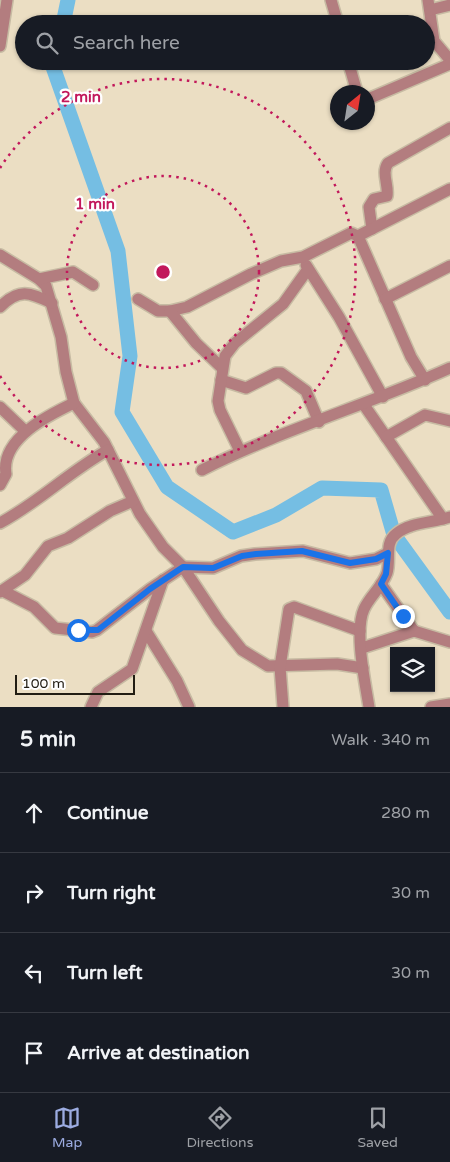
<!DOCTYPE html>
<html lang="en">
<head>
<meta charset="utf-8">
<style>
	body { margin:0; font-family:"Varela Round",sans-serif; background:#242831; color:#f1f3f6 }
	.controls { position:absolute; right:15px; bottom:15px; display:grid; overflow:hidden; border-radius:0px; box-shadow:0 1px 4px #0004 }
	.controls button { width:45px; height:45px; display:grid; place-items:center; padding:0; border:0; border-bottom:1px solid #363941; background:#171b24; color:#f1f3f6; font:25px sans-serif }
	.compass { position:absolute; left:330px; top:85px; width:45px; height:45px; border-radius:50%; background:#171b24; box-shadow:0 1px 4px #0004; rotate:30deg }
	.scale { position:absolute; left:15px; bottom:12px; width:120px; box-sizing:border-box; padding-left:5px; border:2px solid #221d13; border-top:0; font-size:14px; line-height:18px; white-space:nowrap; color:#221d13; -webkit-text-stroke:4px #fff; paint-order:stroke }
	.stop { position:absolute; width:15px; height:15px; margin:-11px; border:4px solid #1a73e8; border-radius:50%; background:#fff }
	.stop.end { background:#1a73e8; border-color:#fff; box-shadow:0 1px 5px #0008 }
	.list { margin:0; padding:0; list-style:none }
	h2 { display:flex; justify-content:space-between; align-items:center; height:65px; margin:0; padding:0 20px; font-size:21px }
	h2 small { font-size:16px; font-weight:400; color:#9ea1a6 }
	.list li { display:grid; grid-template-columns:32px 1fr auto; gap:15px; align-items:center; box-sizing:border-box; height:80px; padding:0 20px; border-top:1px solid #363941 }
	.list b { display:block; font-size:19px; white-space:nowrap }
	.list em { font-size:16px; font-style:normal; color:#9ea1a6 }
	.icon { flex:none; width:28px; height:28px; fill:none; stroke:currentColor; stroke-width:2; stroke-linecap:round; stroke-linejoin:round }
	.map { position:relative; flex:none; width:450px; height:707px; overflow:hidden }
	.search { position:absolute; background:#171b24; box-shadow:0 1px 4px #0004; left:15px; right:15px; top:15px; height:55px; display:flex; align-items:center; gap:12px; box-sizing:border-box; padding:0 18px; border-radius:28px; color:#9ea1a6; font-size:19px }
	.sheet { height:385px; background:#171b24 }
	nav { display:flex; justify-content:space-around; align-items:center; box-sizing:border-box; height:70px; border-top:1px solid #363941; background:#171b24; font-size:14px; color:#9ea1a6 }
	nav a { display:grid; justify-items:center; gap:2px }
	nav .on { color:#9cace1 }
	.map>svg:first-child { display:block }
</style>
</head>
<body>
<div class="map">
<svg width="450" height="707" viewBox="0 0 450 707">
	<rect width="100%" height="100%" fill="#ebdec3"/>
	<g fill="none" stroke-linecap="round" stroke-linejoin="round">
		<g stroke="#75bee3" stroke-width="15">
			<path d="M 63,24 L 68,0"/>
			<path d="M 54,61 L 53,67 L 118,251 L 130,356 L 122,412 L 167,487 L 233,532 L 276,515 L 322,488 L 381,490 L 394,535 L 450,612"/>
		</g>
		<g stroke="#c7bba3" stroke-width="14">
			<g id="minor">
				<path d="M 331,0 L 338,24"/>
				<path d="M 428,0 L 434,41 L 450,60"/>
				<path d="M 430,10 L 450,5"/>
				<path d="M 0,46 L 7,0"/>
				<path d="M 348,61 L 357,92"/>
				<path d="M 368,99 L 450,64"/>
				<path d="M 372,229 L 369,207 L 374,199 L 387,196 C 389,185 381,173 388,163 L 450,128"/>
				<path d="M 358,236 L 411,357 L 425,380"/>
				<path d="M 0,255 L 39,279 L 46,286 L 61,337 L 66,372 L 74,403 L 104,442 L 140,514 L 163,547 L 183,567 L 219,621 L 242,650 L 268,666 L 337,664 L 363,668"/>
				<path d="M 306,265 L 339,317 L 383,397"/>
				<path d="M 39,279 L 73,272 L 93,285"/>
				<path d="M 138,299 L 158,311 L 170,311 L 187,307 L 251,274 L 281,261 L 303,257 L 351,233 L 358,236 L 450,189"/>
				<path d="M 385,299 L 450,266"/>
				<path d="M 0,307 C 19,288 29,292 52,303"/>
				<path d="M 170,311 L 196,343 L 222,368"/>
				<path d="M 221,380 L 246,388 L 276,373 L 281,373 L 306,391 L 319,422"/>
				<path d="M 364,405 L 443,519"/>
				<path d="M 0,407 L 22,428"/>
				<path d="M 386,437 L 425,415 L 450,421"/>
				<path d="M 240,451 L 220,410 L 218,401 L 225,356 L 235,343 L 283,304 L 308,269"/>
				<path d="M 202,470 C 281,430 368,405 450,368"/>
				<path d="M 0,485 L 6,474 C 0,438 51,414 74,403"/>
				<path d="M 0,523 C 39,502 70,471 108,450"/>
				<path d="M 381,584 L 414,631"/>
				<path d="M 3,591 L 34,607 L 55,628 L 92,632 L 97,630 L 150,589 L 183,567 L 213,568 L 241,556 L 255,554 L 303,551 L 350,563 L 376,559 L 388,553"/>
				<path d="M 0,592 L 25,575 L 48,546 L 68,538 L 110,511 L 133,501"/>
				<path d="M 146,631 L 177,681 L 189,707"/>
				<path d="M 362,648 L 414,631 L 450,642"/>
				<path d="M 91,707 L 98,692 L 132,669 L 163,580"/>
				<path d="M 283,707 L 280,667 L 289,609 L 294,607 L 360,631"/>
				<path d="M 369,707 C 365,682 354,631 364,609 C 370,596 382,587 387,573 C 391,560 384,543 396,534 C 410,522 433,523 450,517"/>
				<path d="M 431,707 L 450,704"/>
			</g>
		</g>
		<use href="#minor" stroke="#b37d7f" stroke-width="11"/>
	</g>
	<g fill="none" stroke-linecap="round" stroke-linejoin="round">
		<path stroke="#1a73e8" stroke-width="6" d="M 78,630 L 98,630 L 150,589 L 183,567 L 213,568 L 242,556 L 256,554 L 302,551 L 350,563 L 376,559 L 388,553 L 386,574 L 381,584 L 403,616"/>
	</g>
	<g fill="none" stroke="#c2185b" stroke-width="2.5" stroke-dasharray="2.5 5">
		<circle cx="163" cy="272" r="96"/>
		<path d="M0 168A193 193 0 1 1 0 376"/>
	</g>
	<circle cx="163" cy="272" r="8" fill="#c2185b" stroke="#fff" stroke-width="2.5"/>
	<g font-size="15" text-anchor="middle" font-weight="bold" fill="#c2185b" stroke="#fff" stroke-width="4.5" stroke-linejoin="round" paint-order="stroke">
		<text x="81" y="102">2 min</text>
		<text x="95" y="209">1 min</text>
	</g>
</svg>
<div class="controls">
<button><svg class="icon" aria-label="layers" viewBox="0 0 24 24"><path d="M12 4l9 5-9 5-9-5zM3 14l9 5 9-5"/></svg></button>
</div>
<svg class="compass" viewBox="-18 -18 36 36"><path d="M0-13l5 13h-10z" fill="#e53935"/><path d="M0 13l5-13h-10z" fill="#9ea1a6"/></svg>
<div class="scale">100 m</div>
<div class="stop" style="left:78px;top:630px"></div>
<div class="stop end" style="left:403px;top:616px"></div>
<div class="search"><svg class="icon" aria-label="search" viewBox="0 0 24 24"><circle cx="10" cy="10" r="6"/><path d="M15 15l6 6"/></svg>Search here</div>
</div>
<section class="sheet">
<h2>5 min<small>Walk · 340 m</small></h2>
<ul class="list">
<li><svg class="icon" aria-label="ahead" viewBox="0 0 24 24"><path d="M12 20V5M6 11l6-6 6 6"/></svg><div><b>Continue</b></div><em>280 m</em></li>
<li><svg class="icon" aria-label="right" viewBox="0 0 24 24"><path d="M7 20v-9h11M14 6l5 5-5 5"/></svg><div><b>Turn right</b></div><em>30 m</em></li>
<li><svg class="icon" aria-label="left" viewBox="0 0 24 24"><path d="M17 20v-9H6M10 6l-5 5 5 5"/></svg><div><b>Turn left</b></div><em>30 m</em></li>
<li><svg class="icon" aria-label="arrive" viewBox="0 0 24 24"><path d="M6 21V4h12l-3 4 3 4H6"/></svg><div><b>Arrive at destination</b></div></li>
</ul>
</section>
<nav>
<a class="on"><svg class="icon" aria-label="map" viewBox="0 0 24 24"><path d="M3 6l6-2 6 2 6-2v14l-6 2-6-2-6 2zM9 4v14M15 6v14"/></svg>Map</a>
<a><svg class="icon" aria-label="directions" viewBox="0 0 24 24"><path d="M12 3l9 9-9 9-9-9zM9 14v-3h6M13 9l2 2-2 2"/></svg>Directions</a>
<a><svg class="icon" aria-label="saved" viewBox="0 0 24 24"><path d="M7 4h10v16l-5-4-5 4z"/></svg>Saved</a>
</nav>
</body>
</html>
